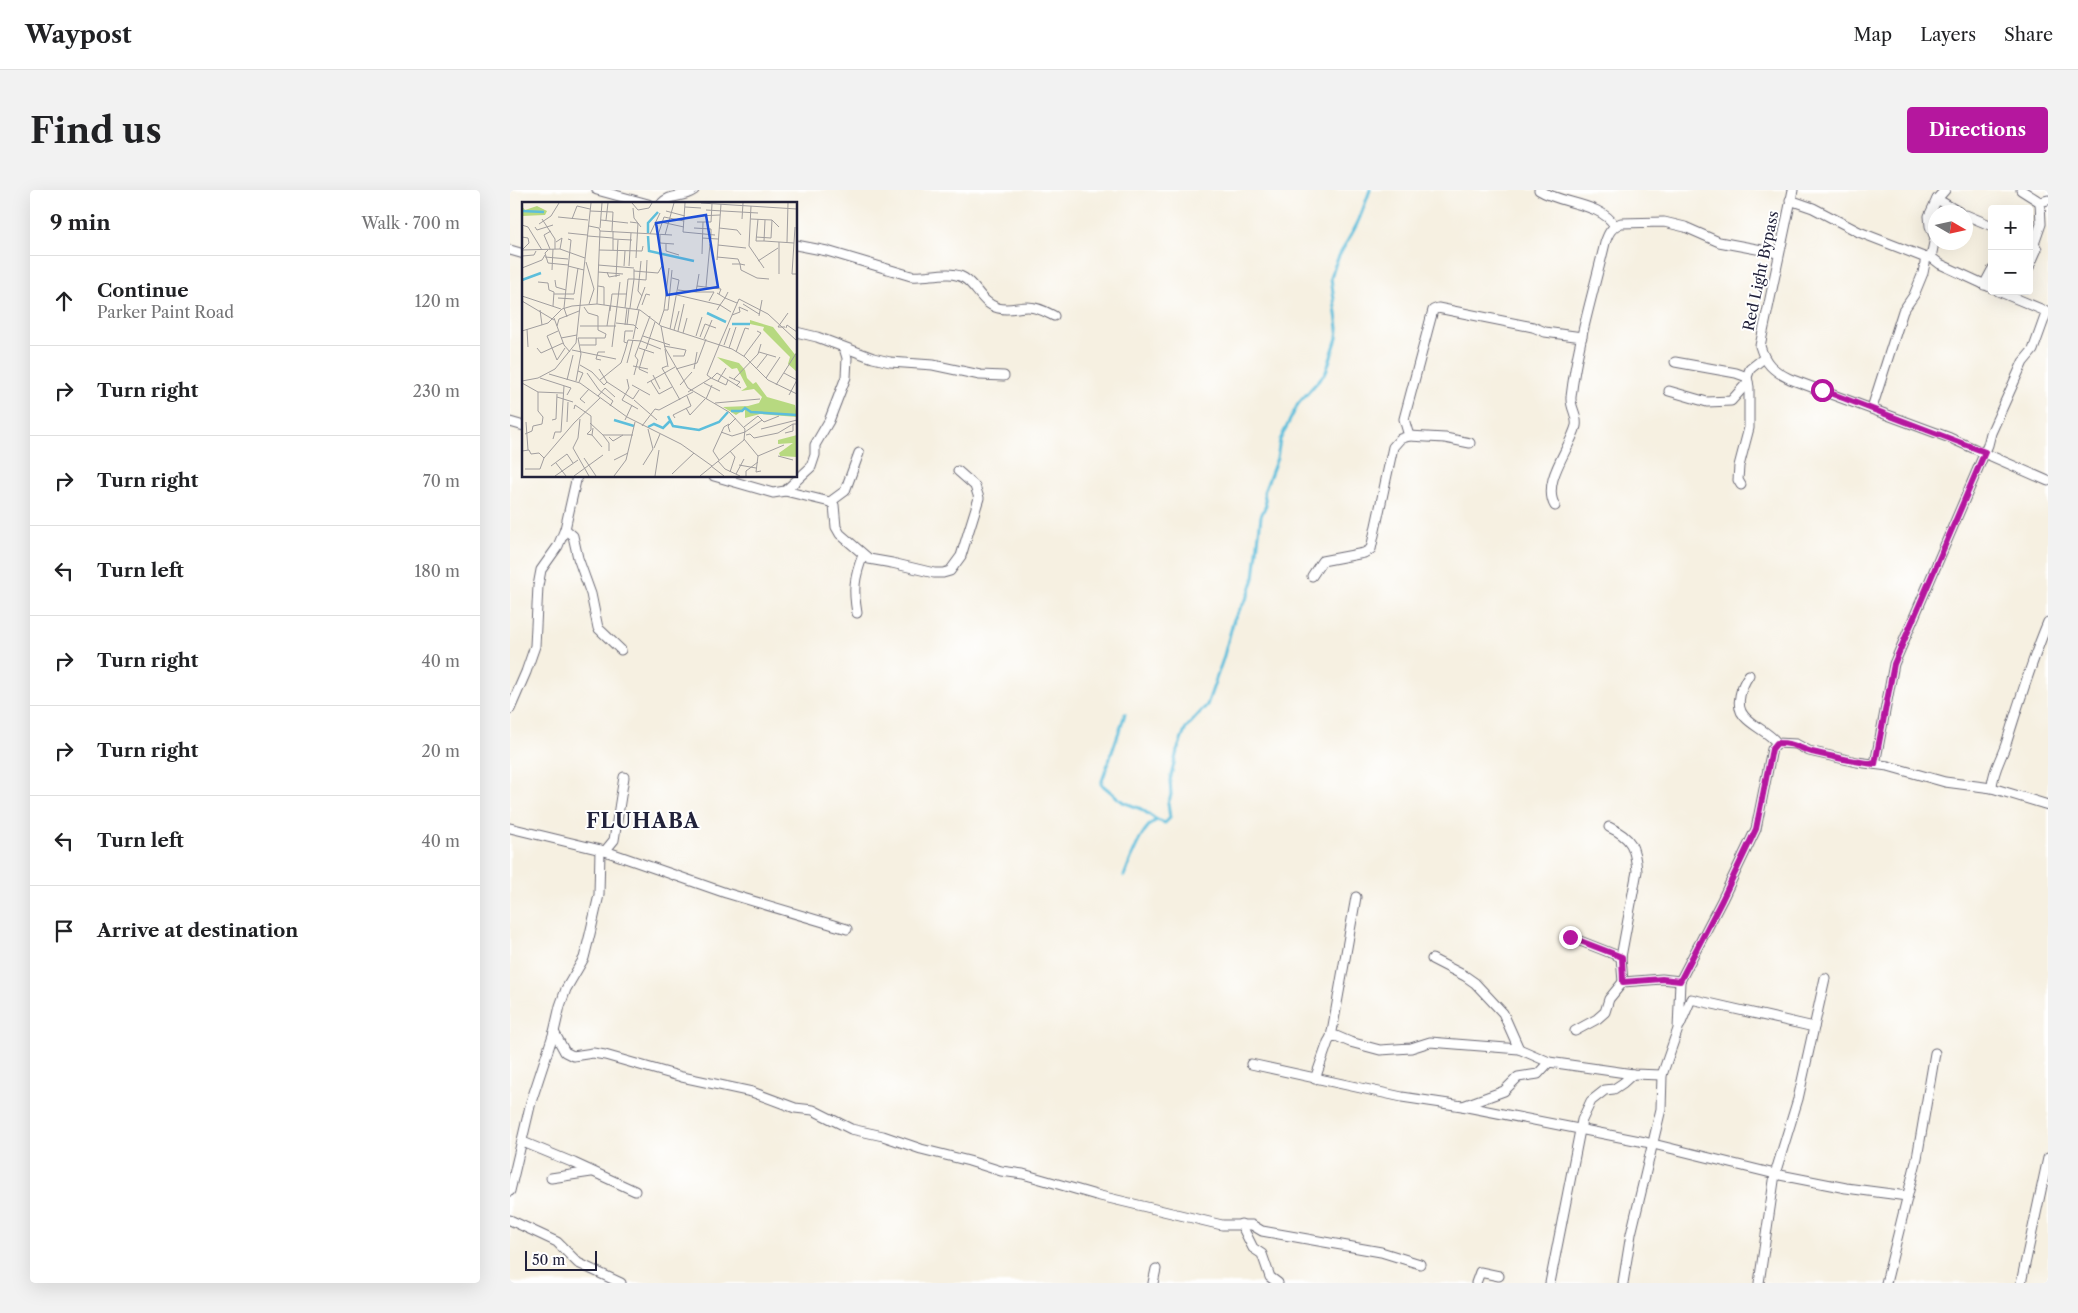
<!DOCTYPE html>
<html lang="en">
<head>
<meta charset="utf-8">
<style>
	body { margin:0; font-family:"Libre Caslon Text",serif; background:#f2f2f2; color:#202124 }
	.controls { position:absolute; right:15px; top:15px; display:grid; overflow:hidden; border-radius:5px; box-shadow:0 5px 20px #0002 }
	.controls button { width:45px; height:45px; display:grid; place-items:center; padding:0; border:0; border-bottom:1px solid #e0e0e0; background:#fff; color:#202124; font:25px sans-serif }
	.compass { position:absolute; left:1418px; top:15px; width:45px; height:45px; border-radius:50%; background:#fff; box-shadow:0 5px 20px #0002; rotate:99deg }
	.scale { position:absolute; left:15px; bottom:12px; width:72px; box-sizing:border-box; padding-left:5px; border:2px solid #22223b; border-top:0; font-size:14px; line-height:18px; white-space:nowrap; color:#22223b; -webkit-text-stroke:4px #fff; paint-order:stroke }
	.stop { position:absolute; width:15px; height:15px; margin:-11px; border:4px solid #b5179e; border-radius:50%; background:#fff }
	.stop.end { background:#b5179e; border-color:#fff; box-shadow:0 1px 5px #0008 }
	.list { margin:0; padding:0; list-style:none }
	h2 { display:flex; justify-content:space-between; align-items:center; height:65px; margin:0; padding:0 20px; font-size:21px }
	h2 small { font-size:16px; font-weight:400; color:#757577 }
	.list li { display:grid; grid-template-columns:32px 1fr auto; gap:15px; align-items:center; box-sizing:border-box; height:90px; padding:0 20px; border-top:1px solid #e0e0e0 }
	.list b { display:block; font-size:19px; white-space:nowrap }
	.list p { margin:0; font-size:16px; white-space:nowrap; color:#757577 }
	.list em { font-size:16px; font-style:normal; color:#757577 }
	.icon { flex:none; width:28px; height:28px; fill:none; stroke:currentColor; stroke-width:2; stroke-linecap:round; stroke-linejoin:round }
	.map { position:relative; flex:none; width:1538px; height:1093px; overflow:hidden; border-radius:5px }
	header { display:flex; align-items:center; gap:30px; box-sizing:border-box; height:70px; padding:0 25px; background:#fff; border-bottom:1px solid #e0e0e0 }
	header strong { font-size:24px }
	nav { display:flex; gap:28px; margin-inline-start:auto; font-size:18px }
	.intro { display:flex; align-items:center; justify-content:space-between; box-sizing:border-box; height:120px; padding:0 30px }
	h1 { margin:0; font-size:35px }
	.button { padding:12px 22px; border-radius:5px; background:#b5179e; color:#fff; font-size:18px; font-weight:700 }
	main { display:flex; gap:30px; padding:0 30px }
	aside { flex:1; background:#fff; border-radius:5px; box-shadow:0 5px 20px #0002 }
	.map>svg:first-child { display:block }
</style>
</head>
<body>
<header>
<strong>Waypost</strong>
<nav><a>Map</a><a>Layers</a><a>Share</a></nav>
</header>
<div class="intro"><h1>Find us</h1><a class="button">Directions</a></div>
<main>
<aside>
<h2>9 min<small>Walk · 700 m</small></h2>
<ul class="list">
<li><svg class="icon" aria-label="ahead" viewBox="0 0 24 24"><path d="M12 20V5M6 11l6-6 6 6"/></svg><div><b>Continue</b><p>Parker Paint Road</p></div><em>120 m</em></li>
<li><svg class="icon" aria-label="right" viewBox="0 0 24 24"><path d="M7 20v-9h11M14 6l5 5-5 5"/></svg><div><b>Turn right</b></div><em>230 m</em></li>
<li><svg class="icon" aria-label="right" viewBox="0 0 24 24"><path d="M7 20v-9h11M14 6l5 5-5 5"/></svg><div><b>Turn right</b></div><em>70 m</em></li>
<li><svg class="icon" aria-label="left" viewBox="0 0 24 24"><path d="M17 20v-9H6M10 6l-5 5 5 5"/></svg><div><b>Turn left</b></div><em>180 m</em></li>
<li><svg class="icon" aria-label="right" viewBox="0 0 24 24"><path d="M7 20v-9h11M14 6l5 5-5 5"/></svg><div><b>Turn right</b></div><em>40 m</em></li>
<li><svg class="icon" aria-label="right" viewBox="0 0 24 24"><path d="M7 20v-9h11M14 6l5 5-5 5"/></svg><div><b>Turn right</b></div><em>20 m</em></li>
<li><svg class="icon" aria-label="left" viewBox="0 0 24 24"><path d="M17 20v-9H6M10 6l-5 5 5 5"/></svg><div><b>Turn left</b></div><em>40 m</em></li>
<li><svg class="icon" aria-label="arrive" viewBox="0 0 24 24"><path d="M6 21V4h12l-3 4 3 4H6"/></svg><div><b>Arrive at destination</b></div></li>
</ul>
</aside>
<div class="map">
<svg width="1538" height="1093" viewBox="0 0 1538 1093">
	<rect width="100%" height="100%" fill="#fff"/>
	<filter id="ink" filterUnits="userSpaceOnUse"><feTurbulence type="fractalNoise" baseFrequency=".02" numOctaves="2"/><feDisplacementMap in="SourceGraphic" scale="10" xChannelSelector="R" yChannelSelector="G"/><feConvolveMatrix kernelMatrix="1 2 1 2 8 2 1 2 1" color-interpolation-filters="sRGB"/></filter>
	<filter id="wash" filterUnits="userSpaceOnUse"><feTurbulence type="fractalNoise" baseFrequency=".0096" numOctaves="4" result="noise"/><feDisplacementMap in="SourceGraphic" scale="20" xChannelSelector="R" yChannelSelector="G"/><feGaussianBlur stdDeviation="1.12" result="paint"/><feColorMatrix in="noise" values="0 0 0 0 0 0 0 0 0 0 0 0 0 0 0 0 0 1.4 0 .05"/><feComposite in="paint" operator="in"/></filter>
	<g filter="url(#wash)">
		<rect width="100%" height="100%" fill="#f6f0e1"/>
		<g fill="none" stroke-linecap="round" stroke-linejoin="round">
			<g stroke="#5dbedb" stroke-width="3">
				<path d="M 615,524 L 591,594 L 613,612 L 631,619 L 647,630"/>
				<path d="M 614,686 C 621,670 631,636 647,630 L 655,633 L 660,628 L 658,613 L 661,605 L 660,590 L 667,561 L 676,538 L 697,515 L 713,469 L 724,429 L 738,406 L 744,388 L 751,326 L 756,315 L 754,302 L 767,268 L 770,250 L 788,214 L 816,182 L 827,148 L 828,138 L 821,88 C 825,68 838,52 847,34 C 852,23 856,11 860,0"/>
			</g>
		</g>
	</g>
	<g filter="url(#ink)">
		<g fill="none" stroke-linecap="round" stroke-linejoin="round">
			<g stroke="#6c6a75" stroke-width="11">
				<g id="street">
					<path d="M 87,0 L 138,14"/>
					<path d="M 1029,0 C 1053,15 1090,12 1105,36"/>
					<path d="M 1283,0 L 1250,156 C 1255,173 1263,181 1280,189 L 1440,248 L 1538,291"/>
					<path d="M 1511,0 L 1530,12 L 1538,10"/>
					<path d="M 1427,9 L 1449,22"/>
					<path d="M 1280,10 L 1303,18 L 1349,42 L 1416,68 L 1421,67 L 1430,74 L 1482,98"/>
					<path d="M 151,14 C 161,3 171,9 184,0"/>
					<path d="M 1456,25 L 1482,36"/>
					<path d="M 286,55 L 317,61 L 401,86 C 418,88 439,79 454,88 C 467,96 471,113 488,118 C 498,121 508,117 518,117 C 528,117 536,122 544,126"/>
					<path d="M 0,60 L 14,64"/>
					<path d="M 1421,67 L 1425,48 L 1420,36 L 1419,26 L 1427,9 L 1435,0"/>
					<path d="M 1519,77 L 1527,59 L 1524,54 L 1531,34 L 1530,12"/>
					<path d="M 1474,95 L 1482,80"/>
					<path d="M 1488,101 L 1538,122"/>
					<path d="M 286,142 L 307,147 L 363,168 L 380,172 L 423,175 L 470,185 L 494,186"/>
					<path d="M 1165,172 L 1226,183 L 1237,187"/>
					<path d="M 1159,201 L 1197,212 L 1221,211 L 1238,192"/>
					<path d="M 1362,218 L 1393,121 L 1404,105 L 1413,83 L 1416,68"/>
					<path d="M 0,232 L 14,236"/>
					<path d="M 899,246 L 935,248 L 960,253"/>
					<path d="M 204,286 L 263,303 L 275,301 L 301,277 L 305,265 L 305,255 L 319,231 L 336,187 L 337,168 L 334,158"/>
					<path d="M 1231,295 L 1228,290 L 1229,276 L 1239,238 L 1239,197 L 1237,187 L 1240,179 L 1254,168"/>
					<path d="M 275,301 L 320,312 L 324,315 L 326,337 L 330,344 L 359,369 L 382,373 L 424,383 L 433,383 L 440,381 L 451,366 L 469,308 L 465,296 L 448,281"/>
					<path d="M 320,312 L 335,301 L 349,263"/>
					<path d="M 1045,316 C 1031,292 1060,259 1066,236 C 1068,225 1060,218 1061,207 C 1067,155 1083,104 1095,53 C 1098,44 1101,37 1111,33 L 1154,32 L 1175,37 L 1209,52 L 1268,63"/>
					<path d="M 55,339 L 63,346 L 68,368 L 81,404 L 88,438 L 111,460"/>
					<path d="M 802,386 L 812,371 L 854,363 L 861,359 L 883,257 L 890,249 L 899,246 L 894,229 L 923,120 L 928,118 L 1023,137 L 1035,142 L 1072,147"/>
					<path d="M 347,423 C 343,400 344,388 353,365"/>
					<path d="M 1239,485 C 1232,495 1224,515 1234,526 C 1243,537 1258,541 1267,553"/>
					<path d="M 0,519 L 16,482 L 25,456 L 28,396 L 31,380 L 48,356 L 55,339 L 67,286"/>
					<path d="M 1365,574 L 1384,474 L 1478,255 L 1481,243 L 1513,172 L 1523,160 L 1537,121"/>
					<path d="M 1482,598 C 1482,583 1491,569 1496,554 C 1509,513 1521,472 1538,432"/>
					<path d="M 1099,637 C 1122,648 1125,657 1127,681 L 1111,767 L 1113,792"/>
					<path d="M 0,638 L 95,661 L 216,703 L 337,739"/>
					<path d="M 95,661 L 104,650 L 114,587"/>
					<path d="M 1060,747 L 1111,767"/>
					<path d="M 922,769 L 955,786 L 965,793 L 993,823 L 1009,859"/>
					<path d="M 1170,835 L 1181,809 L 1304,837"/>
					<path d="M 1065,841 L 1087,829 L 1095,822 L 1099,809 L 1113,792 L 1152,789 L 1170,791"/>
					<path d="M 44,842 L 55,862 L 63,866 L 83,863 L 95,865 L 172,887 L 242,902 L 285,918 L 303,920 L 341,939 L 373,946 L 411,959 L 459,971 L 491,981 L 513,984 L 586,1005 L 712,1035 L 742,1035 L 752,1041 L 871,1062 L 910,1074"/>
					<path d="M 821,847 L 846,707"/>
					<path d="M 741,874 L 892,907 L 952,916 L 1135,952 L 1265,984 L 1336,998 L 1397,1006"/>
					<path d="M 805,889 L 818,852 L 821,847 L 826,846 L 840,852 L 870,860 L 901,858 L 920,852 L 1009,859 L 1039,872"/>
					<path d="M 953,916 L 994,901 L 1008,887 L 1028,884 L 1039,872 L 1123,884 L 1152,885"/>
					<path d="M 13,952 L 64,973 L 125,1001"/>
					<path d="M 41,988 L 81,982"/>
					<path d="M 0,1001 L 21,912 L 44,842 L 50,816 L 56,799 L 74,768 L 80,744 L 89,705 L 90,660"/>
					<path d="M 0,1030 L 47,1052 L 68,1073 L 111,1093"/>
					<path d="M 731,1034 L 743,1058 L 752,1064 L 760,1087 L 768,1093"/>
					<path d="M 643,1093 L 646,1079"/>
					<path d="M 966,1093 L 970,1082 L 989,1086"/>
					<path d="M 1040,1093 L 1072,930 L 1081,911 L 1095,900 L 1104,899 L 1113,893 L 1123,884"/>
					<path d="M 1113,1093 L 1121,1044 L 1151,919 L 1152,885 L 1168,839 L 1170,791 L 1212,710 L 1246,639 L 1262,559 L 1267,553 L 1286,554 L 1299,561 L 1347,572 L 1378,576 L 1435,592 L 1482,598 L 1538,615"/>
					<path d="M 1249,1093 L 1265,984 L 1288,909 L 1315,788"/>
					<path d="M 1376,1093 L 1407,968 L 1425,863"/>
					<path d="M 1511,1093 L 1538,968"/>
				</g>
			</g>
			<use href="#street" stroke="#fff" stroke-width="9"/>
		</g>
	</g>
	<g fill="none" stroke-linecap="round" stroke-linejoin="round" filter="url(#ink)">
		<path stroke="#b5179e" stroke-width="6" d="M 1060,747 L 1112,767 L 1113,792 L 1152,789 L 1170,791 L 1212,710 L 1246,639 L 1262,559 L 1267,553 C 1286,553 1287,558 1302,562 C 1323,567 1344,572 1365,574 L 1384,474 L 1475,262 L 1312,200"/>
	</g>
	<g text-anchor="middle" stroke-width="4" stroke-linejoin="round" paint-order="stroke">
		<g font-size="15" fill="#22223b" stroke="#fff">
			<text transform="translate(1251 81) rotate(-78)" y="5">Red Light Bypass</text>
		</g>
		<g font-size="20" font-weight="bold" letter-spacing="1" fill="#22223b" stroke="#fff">
			<text x="133" y="638">FLUHABA</text>
		</g>
	</g>
	<g transform="translate(12 12)">
		<rect width="275" height="275" fill="#f6f0e1"/>
		<path d="M 0,4 L 3,8 L 15,4 L 25,9 L 23,13 L 0,14 ZM 228,118 L 251,125 L 275,155 L 275,170 L 266,162 L 268,155 L 241,128 L 242,125 L 228,122 ZM 195,155 L 217,161 L 223,168 L 225,176 L 231,182 L 234,180 L 245,195 L 273,203 L 275,215 L 238,212 L 223,216 L 223,207 L 214,213 L 201,205 L 226,204 L 237,201 L 240,195 L 232,187 L 219,189 L 225,185 L 215,166 L 210,167 ZM 275,233 L 275,255 L 258,254 L 257,251 L 271,241 L 256,242 L 256,238 Z" fill="#b7d980"/>
		<path fill="none" stroke="#5dbedb" stroke-width="2.5" d="M 0,9 L 22,10M 126,31 L 126,21 L 136,10M 126,34 L 127,49 L 172,59M 0,78 L 19,71M 185,111 L 204,120M 210,122 L 228,122M 209,209 L 220,209 L 223,206 L 229,210 L 275,213M 146,214 L 151,224 L 177,228 L 197,220 L 206,210M 92,218 L 112,224M 126,225 L 132,222 L 141,226 L 148,219"/>
		<path fill="none" stroke="#a19e9f" stroke-width="1" d="M 110,1 L 116,8 L 127,6 L 130,1M 163,1 L 161,30 L 193,33M 179,1 L 275,7M 229,4 L 227,44 L 242,66M 163,5 L 179,6M 111,6 L 112,16 L 119,25M 184,8 L 236,11M 68,9 L 91,10 L 90,29M 144,9 L 163,14M 175,14 L 198,13M 36,15 L 66,18M 20,17 L 33,37 L 33,47M 50,17 L 55,4 L 68,7M 220,17 L 221,1M 229,17 L 250,18 L 257,25M 236,17 L 234,39 L 242,39 L 243,18M 79,18 L 106,21M 84,18 L 86,1M 108,20 L 116,21 L 114,56M 139,20 L 162,25M 175,20 L 189,20 L 190,2M 17,22 L 29,14 L 37,1M 0,23 L 6,25 L 20,48M 67,24 L 77,26 L 78,29 L 150,33M 13,25 L 15,28 L 31,23M 273,25 L 270,72 L 275,72M 78,26 L 80,1M 172,26 L 189,27 L 189,36M 197,26 L 215,28 L 219,33M 46,31 L 65,33M 128,32 L 138,11M 136,33 L 142,15 L 162,19M 138,33 L 138,41 L 152,42M 143,33 L 152,1M 66,34 L 91,36M 0,35 L 6,36 L 7,41 L 1,47M 234,35 L 249,36 L 250,18M 180,36 L 196,37M 91,37 L 110,38M 242,39 L 272,41M 34,40 L 40,36 L 38,47M 257,40 L 257,72M 265,40 L 266,1M 144,42 L 144,49 L 157,53M 196,43 L 224,46M 28,47 L 22,33 L 29,29M 0,48 L 38,47 L 63,56M 26,48 L 23,51 L 26,61 L 46,63M 77,48 L 120,49 L 121,44M 91,48 L 91,29M 180,52 L 181,20M 0,54 L 12,53 L 14,49M 23,55 L 46,57M 195,55 L 216,57 L 218,62 L 223,63M 195,58 L 199,2M 119,59 L 116,89 L 120,94M 236,59 L 256,46M 64,60 L 72,87 L 67,102M 210,62 L 218,62 L 219,68 L 235,76 L 247,77M 76,63 L 112,66M 46,64 L 62,68M 102,64 L 103,49M 107,64 L 109,31M 0,66 L 20,58 L 23,53M 30,68 L 31,47M 112,69 L 136,71 L 140,64M 76,70 L 101,72M 85,70 L 87,75 L 98,73M 94,75 L 96,38M 33,78 L 34,85 L 44,88M 16,80 L 26,81 L 27,88 L 32,90 L 31,104M 76,84 L 82,85 L 82,103M 175,84 L 199,87 L 197,92M 184,85 L 188,42M 156,88 L 174,90 L 177,72M 174,90 L 192,90 L 187,99M 195,91 L 203,96 L 206,90M 32,92 L 52,92 L 56,66M 155,93 L 198,103 L 203,96 L 215,101M 0,94 L 39,107M 36,96 L 52,97M 0,99 L 32,118M 75,102 L 78,29M 221,102 L 237,112M 120,103 L 124,92 L 128,93M 62,105 L 66,111 L 76,114 L 76,128 L 84,132 L 83,136 L 74,136M 103,106 L 106,77 L 112,77 L 112,67M 108,106 L 112,77 L 124,78 L 125,58M 115,107 L 123,85M 18,108 L 20,123M 142,108 L 146,108 L 150,68M 195,108 L 198,103 L 209,110M 88,109 L 90,92 L 105,92M 210,113 L 218,110 L 217,105 L 226,109M 237,114 L 240,98M 45,115 L 42,106 L 49,38 L 46,37M 32,116 L 42,143 L 48,150M 94,121 L 112,123 L 116,127M 103,123 L 105,106M 105,123 L 107,106M 137,123 L 142,108 L 147,66M 35,124 L 37,117 L 57,109M 58,124 L 94,124M 85,124 L 88,104M 139,124 L 143,146 L 166,186 L 207,210 L 223,227 L 222,238 L 178,274M 263,125 L 256,125 L 266,111M 264,126 L 265,123 L 275,130M 5,127 L 6,145M 148,127 L 157,78 L 150,76M 152,128 L 157,109M 0,129 L 26,121 L 40,107 L 50,104 L 75,102 L 118,108 L 139,124 L 210,147 L 223,155 L 246,178 L 275,192M 36,129 L 25,134 L 35,158 L 43,146M 156,129 L 162,102M 161,131 L 165,116M 121,134 L 148,143M 174,134 L 180,115M 178,135 L 183,122 L 194,126M 39,136 L 55,133M 56,136 L 74,136 L 74,143 L 58,143M 111,137 L 117,108M 182,137 L 190,118M 119,139 L 139,147M 105,141 L 102,140 L 103,129 L 111,129M 198,141 L 217,97 L 246,112 L 275,139M 202,143 L 208,126M 142,144 L 164,148 L 162,154 L 151,154M 90,145 L 98,80M 15,146 L 19,151 L 41,141M 117,146 L 132,151M 207,146 L 214,125M 123,147 L 117,167 L 126,171M 124,147 L 133,120M 143,147 L 146,165M 50,148 L 94,157M 103,149 L 106,138 L 119,139M 214,150 L 223,126 L 227,127M 237,150 L 254,155M 222,154 L 239,131 L 235,129M 79,158 L 74,157 L 76,150 L 83,150M 105,161 L 111,138M 58,163 L 70,170 L 82,183 L 85,180M 111,164 L 126,167M 145,164 L 140,166 L 158,198M 77,167 L 85,180 L 111,197 L 117,188M 154,167 L 175,161 L 184,137M 172,167 L 175,150M 234,167 L 245,153M 56,169 L 61,171 L 57,180M 65,171 L 77,188 L 91,199 L 88,204M 262,171 L 275,178 L 267,193M 27,172 L 58,181 L 105,215 L 159,242 L 190,264M 112,173 L 116,158 L 113,154 L 128,114M 131,173 L 138,187M 207,175 L 218,180 L 214,184M 18,176 L 49,186 L 45,193M 189,176 L 185,173 L 198,141M 190,176 L 195,171 L 219,186M 244,176 L 258,155M 105,177 L 107,186 L 100,198 L 116,207M 212,177 L 236,152 L 239,142M 45,178 L 51,153M 78,178 L 99,161 L 103,149M 0,179 L 16,176 L 33,167 L 54,141 L 69,1M 54,179 L 59,152 L 56,136M 129,179 L 137,192 L 150,185M 196,179 L 204,166M 0,181 L 16,190 L 16,209M 125,181 L 153,165M 182,181 L 198,189M 110,183 L 128,193M 158,183 L 170,170M 254,183 L 275,150M 16,190 L 41,191M 166,190 L 189,176 L 204,183 L 206,178M 76,194 L 83,186 L 93,195M 35,195 L 51,200M 184,197 L 190,183M 112,198 L 135,218M 63,201 L 58,197 L 67,187M 193,201 L 238,197M 164,206 L 168,213 L 183,197M 52,207 L 53,203 L 69,214 L 69,228 L 65,232 L 70,233M 137,208 L 171,190M 153,216 L 151,213 L 169,204 L 165,194M 58,217 L 56,236 L 51,246 L 67,274M 30,218 L 34,217 L 35,192M 103,218 L 110,203M 4,220 L 6,248M 45,220 L 46,200M 68,221 L 81,233 L 111,233M 120,224 L 133,207 L 137,208M 222,225 L 236,214 L 240,218M 71,226 L 70,233 L 80,245M 239,227 L 275,218M 199,230 L 210,234 L 223,230M 208,230 L 206,224 L 214,216M 223,230 L 240,218 L 242,220 L 257,214M 263,231 L 271,229 L 271,222 L 275,222M 3,232 L 10,229 L 11,224 L 20,222 L 21,215 L 16,209M 81,233 L 87,241 L 87,249M 224,233 L 228,232 L 232,236 L 256,231 L 271,222M 87,235 L 91,239 L 101,233M 31,237 L 33,230 L 39,230 L 42,184M 222,237 L 236,254 L 262,243M 132,246 L 138,232M 0,249 L 7,248 L 9,252 L 17,251 L 22,256M 236,254 L 234,270 L 239,269M 256,254 L 271,258M 62,256 L 74,274M 92,258 L 106,251M 197,258 L 191,249 L 202,225 L 207,222M 196,259 L 203,267 L 218,274M 34,261 L 44,274M 121,263 L 131,247 L 126,227M 217,263 L 234,266M 29,264 L 45,252 L 51,261M 189,264 L 202,274M 3,267 L 18,267 L 22,256 L 52,221 L 78,196M 208,270 L 213,255 L 208,249M 150,272 L 172,251M 214,272 L 222,257M 33,274 L 56,258M 52,274 L 81,253M 92,274 L 104,258 L 113,220M 133,274 L 137,248M 224,274 L 224,269 L 236,260"/>
		<path fill="#1d4ed8" fill-opacity="0.15" stroke="#1d4ed8" stroke-width="2.5" d="M 184,13 L 196,85 L 145,93 L 134,21 Z"/>
		<rect width="275" height="275" fill="none" stroke="#22223b" stroke-width="2.5"/>
	</g>
</svg>
<div class="controls">
<button>+</button>
<button>−</button>
</div>
<svg class="compass" viewBox="-18 -18 36 36"><path d="M0-13l5 13h-10z" fill="#e53935"/><path d="M0 13l5-13h-10z" fill="#757577"/></svg>
<div class="scale">50 m</div>
<div class="stop" style="left:1312px;top:200px"></div>
<div class="stop end" style="left:1060px;top:747px"></div>
</div>
</main>
</body>
</html>
